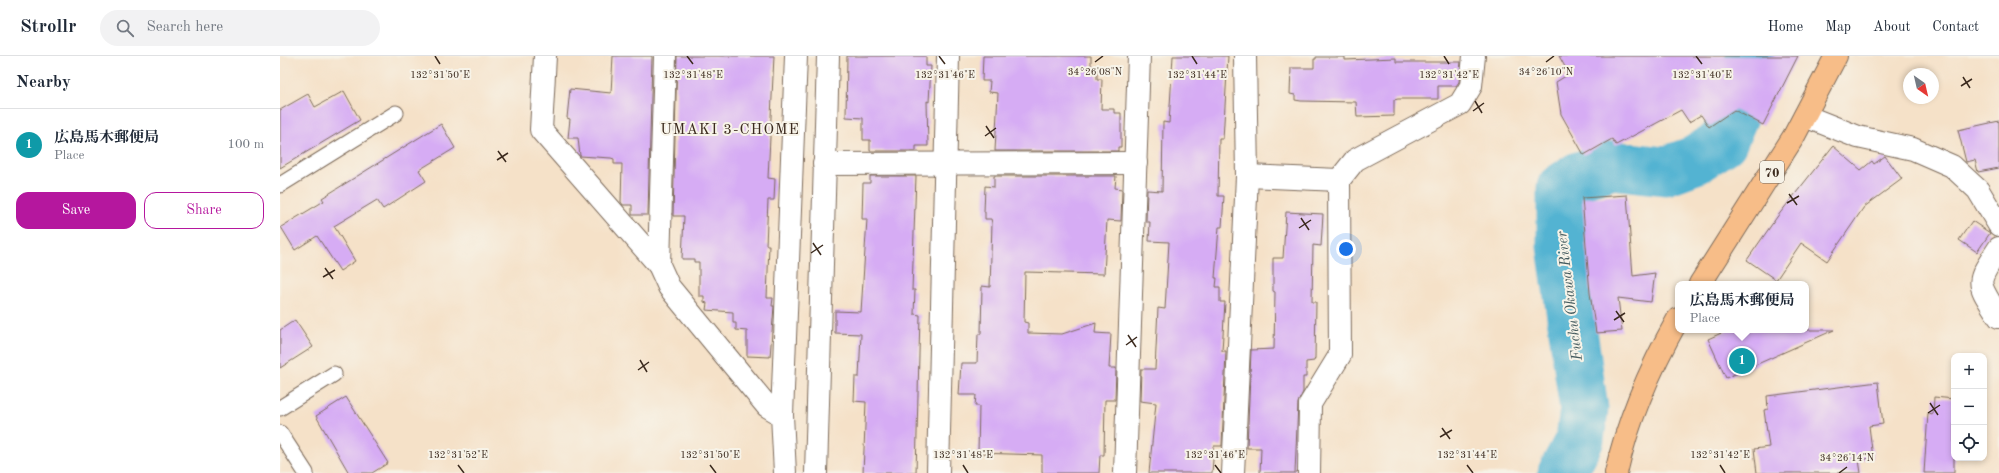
<!DOCTYPE html>
<html lang="en">
<head>
<meta charset="utf-8">
<style>
	body { margin:0; font-family:"Old Standard TT","Noto Serif JP",serif; background:#f2f2f3; color:#1f2937 }
	.controls { position:absolute; right:12px; bottom:12px; display:grid; overflow:hidden; border-radius:8px; box-shadow:0 2px 6px #0003 }
	.controls button { width:36px; height:36px; display:grid; place-items:center; padding:0; border:0; border-bottom:1px solid #e0e1e3; background:#fff; color:#1f2937; font:20px sans-serif }
	.compass { position:absolute; left:1623px; top:12px; width:36px; height:36px; border-radius:50%; background:#fff; box-shadow:0 2px 6px #0003; rotate:146deg }
	.you { position:absolute; left:1066px; top:193px; width:14px; height:14px; margin:-10px; border:3px solid #fff; border-radius:50%; background:#1a73e8; box-shadow:0 0 0 6px #1a73e833 }
	.badge { display:grid; place-items:center; width:26px; height:26px; border-radius:50%; background:#b5179e; color:#fff; font-size:13px; font-weight:700 }
	.pin { position:absolute; translate:-50% -50%; border:2px solid #fff; box-shadow:0 1px 4px #0006 }
	.popup { position:absolute; left:1395px; top:225px; width:134px; height:52px; box-sizing:border-box; display:grid; place-content:center; border-radius:8px; background:#fff; filter:drop-shadow(0 1px 3px #0005); font-size:13px; white-space:nowrap; color:#747a83 }
	.popup b { font-size:15px; color:#1f2937 }
	.popup::after { content:''; position:absolute; left:50%; top:100%; margin-left:-8px; border:8px solid transparent; border-top-color:#fff }
	.list { margin:0; padding:0; list-style:none }
	h2 { display:flex; justify-content:space-between; align-items:center; height:52px; margin:0; padding:0 16px; font-size:17px }
	h2 small { font-size:13px; font-weight:400; color:#747a83 }
	.list li { display:grid; grid-template-columns:26px 1fr auto; gap:12px; align-items:center; box-sizing:border-box; height:72px; padding:0 16px; border-top:1px solid #e0e1e3 }
	.list b { display:block; font-size:15px; white-space:nowrap }
	.list p { margin:0; font-size:13px; white-space:nowrap; color:#747a83 }
	.list em { font-size:13px; font-style:normal; color:#747a83 }
	.actions { display:flex; gap:8px; padding:12px 16px }
	.actions a { flex:1; padding:9px 0; border:1px solid #b5179e; border-radius:12px; text-align:center; font-size:14px; color:#b5179e }
	.actions .main { background:#b5179e; color:#fff }
	.icon { flex:none; width:22px; height:22px; fill:none; stroke:currentColor; stroke-width:2; stroke-linecap:round; stroke-linejoin:round }
	.map { position:relative; flex:none; width:1719px; height:417px; overflow:hidden }
	header { display:flex; align-items:center; gap:24px; box-sizing:border-box; height:56px; padding:0 20px; background:#fff; border-bottom:1px solid #e0e1e3 }
	header strong { font-size:19px }
	nav { display:flex; gap:22px; margin-inline-start:auto; font-size:14px }
	.search { width:280px; height:36px; background:#f2f2f3; display:flex; align-items:center; gap:10px; box-sizing:border-box; padding:0 14px; border-radius:22px; color:#747a83; font-size:15px }
	main { display:flex }
	aside { flex:1; background:#fff }
	.map>svg:first-child { display:block }
</style>
</head>
<body>
<header>
<strong>Strollr</strong>
<div class="search"><svg class="icon" aria-label="search" viewBox="0 0 24 24"><circle cx="10" cy="10" r="6"/><path d="M15 15l6 6"/></svg>Search here</div>
<nav><a>Home</a><a>Map</a><a>About</a><a>Contact</a></nav>
</header>
<main>
<aside>
<h2>Nearby<small></small></h2>
<ul class="list">
<li><span class="badge" style="background:#0f9aa8">1</span><div><b>広島馬木郵便局</b><p>Place</p></div><em>100 m</em></li>
</ul>
<div class="actions"><a class="main">Save</a><a>Share</a></div>
</aside>
<div class="map">
<svg width="1719" height="417" viewBox="0 0 1719 417">
	<rect width="100%" height="100%" fill="#f7f3e8"/>
	<filter id="ink" filterUnits="userSpaceOnUse"><feTurbulence type="fractalNoise" baseFrequency=".025" numOctaves="2"/><feDisplacementMap in="SourceGraphic" scale="8" xChannelSelector="R" yChannelSelector="G"/><feConvolveMatrix kernelMatrix="1 2 1 2 8 2 1 2 1" color-interpolation-filters="sRGB"/></filter>
	<filter id="wash" filterUnits="userSpaceOnUse"><feTurbulence type="fractalNoise" baseFrequency=".012" numOctaves="4" result="noise"/><feDisplacementMap in="SourceGraphic" scale="16" xChannelSelector="R" yChannelSelector="G"/><feGaussianBlur stdDeviation="0.9" result="paint"/><feColorMatrix in="noise" values="0 0 0 0 0 0 0 0 0 0 0 0 0 0 0 0 0 1.4 0 .05"/><feComposite in="paint" operator="in"/></filter>
	<g filter="url(#wash)">
		<rect width="100%" height="100%" fill="#f5e1c8"/>
		<g fill="none" stroke-linecap="round" stroke-linejoin="round">
			<path stroke="#53b3d2" stroke-width="49" d="M 1282,417 L 1300,383 L 1304,353 L 1281,190 L 1281,132 L 1299,120 L 1332,109 L 1385,115 L 1415,104 L 1443,86 L 1460,46 L 1470,0"/>
		</g>
		<g id="blocks">
			<g fill="#d6acf4">
				<path d="M 333,0 L 372,0 L 368,159 L 352,159 L 352,149 L 343,149 L 341,146 L 342,108 L 334,108 L 334,103 L 331,102 L 300,100 L 298,82 L 288,82 L 290,63 L 287,62 L 290,33 L 331,37 Z"/>
				<path d="M 397,0 L 494,0 L 488,122 L 495,123 L 494,144 L 488,144 L 486,189 L 489,189 L 487,242 L 493,242 L 492,250 L 494,250 L 490,301 L 467,300 L 467,275 L 456,274 L 456,267 L 453,267 L 453,256 L 426,254 L 427,247 L 424,246 L 424,240 L 419,240 L 419,206 L 414,206 L 414,203 L 402,203 L 404,160 L 393,160 Z"/>
				<path d="M 567,0 L 646,0 L 646,10 L 651,10 L 649,46 L 647,45 L 648,90 L 636,90 L 636,95 L 590,95 L 590,84 L 583,84 L 583,62 L 566,61 Z"/>
				<path d="M 703,0 L 811,0 L 811,10 L 817,11 L 817,23 L 822,23 L 821,53 L 834,53 L 834,57 L 841,57 L 841,91 L 838,91 L 838,95 L 715,95 L 718,37 L 709,36 L 710,25 L 702,25 Z"/>
				<path d="M 893,0 L 948,0 L 943,83 L 939,83 L 938,140 L 944,140 L 942,171 L 939,171 L 935,222 L 937,222 L 936,231 L 940,231 L 940,246 L 945,246 L 942,295 L 946,295 L 942,390 L 934,390 L 932,417 L 869,417 L 876,347 L 860,345 L 861,313 L 875,313 L 878,252 L 885,253 L 889,186 L 869,185 L 870,166 L 866,166 L 867,134 L 882,135 L 883,66 L 889,67 Z"/>
				<path d="M 1279,0 L 1518,0 L 1483,69 L 1454,54 L 1429,71 L 1421,59 L 1409,66 L 1401,54 L 1336,89 L 1332,83 L 1304,99 L 1281,58 L 1276,26 L 1289,18 Z"/>
				<path d="M 1036,1 L 1065,1 L 1065,4 L 1116,2 L 1116,6 L 1181,6 L 1179,26 L 1176,30 L 1158,30 L 1158,43 L 1118,43 L 1114,44 L 1114,60 L 1077,61 L 1076,46 L 1021,45 L 1015,44 L 1015,39 L 1010,38 L 1011,12 L 1034,12 L 1034,3 L 1036,3 Z"/>
				<path d="M 64,35 L 80,64 L 0,112 L 0,54 L 28,38 L 35,51 Z"/>
				<path d="M 1719,65 L 1719,112 L 1698,116 L 1695,104 L 1686,106 L 1678,74 Z"/>
				<path d="M 161,68 L 175,92 L 139,114 L 146,125 L 103,153 L 97,144 L 54,170 L 75,205 L 60,215 L 37,180 L 15,194 L 1,171 L 44,145 L 42,142 Z"/>
				<path d="M 1553,90 L 1581,114 L 1592,105 L 1594,108 L 1605,100 L 1622,123 L 1584,151 L 1547,205 L 1521,187 L 1496,224 L 1467,204 L 1497,161 Z"/>
				<path d="M 590,120 L 636,120 L 632,234 L 635,234 L 634,258 L 640,259 L 636,417 L 583,417 L 586,346 L 574,345 L 575,321 L 579,321 L 581,278 L 555,277 L 555,255 L 581,256 L 587,163 L 582,163 L 583,127 L 590,127 Z"/>
				<path d="M 714,120 L 836,120 L 835,132 L 842,133 L 841,165 L 827,164 L 824,218 L 745,216 L 744,266 L 748,267 L 748,277 L 782,278 L 816,267 L 815,277 L 831,278 L 829,312 L 836,312 L 835,344 L 825,344 L 824,399 L 820,399 L 819,417 L 762,417 L 762,399 L 698,397 L 699,350 L 695,350 L 696,339 L 679,339 L 681,307 L 697,307 L 698,278 L 701,278 L 702,230 L 710,231 L 712,167 L 711,163 L 705,163 L 705,156 L 704,156 L 705,130 L 714,131 Z"/>
				<path d="M 1347,139 L 1353,220 L 1375,217 L 1371,246 L 1338,242 L 1342,275 L 1316,277 L 1310,237 L 1302,142 Z"/>
				<path d="M 1006,156 L 1043,158 L 1041,190 L 1033,189 L 1032,246 L 1036,246 L 1035,302 L 1034,305 L 1026,306 L 1026,321 L 1023,321 L 1023,336 L 1018,347 L 1015,417 L 980,417 L 981,392 L 967,392 L 971,294 L 994,293 L 995,236 L 993,235 L 993,202 L 1003,202 Z"/>
				<path d="M 1692,165 L 1710,177 L 1697,196 L 1679,184 Z"/>
				<path d="M 15,264 L 33,291 L 0,312 L 0,274 Z"/>
				<path d="M 1448,274 L 1554,274 L 1446,322 L 1428,283 Z"/>
				<path d="M 1598,326 L 1603,368 L 1589,370 L 1593,402 L 1579,404 L 1581,417 L 1477,417 L 1474,393 L 1489,391 L 1484,354 L 1488,353 L 1487,340 Z"/>
				<path d="M 66,341 L 108,407 L 92,417 L 69,417 L 36,360 Z"/>
				<path d="M 1654,341 L 1674,343 L 1674,417 L 1644,417 L 1648,357 L 1653,358 Z"/>
			</g>
		</g>
	</g>
	<g filter="url(#ink)">
		<use href="#blocks" fill-opacity="0" stroke="#7c6a5a" stroke-width="1"/>
		<g fill="none" stroke-linecap="round" stroke-linejoin="round">
			<g stroke="#7c6a5a" stroke-width="17">
				<g id="lane">
					<path d="M 0,129 L 116,57"/>
					<path d="M 0,352 L 54,318"/>
					<path d="M 0,377 L 26,417"/>
				</g>
			</g>
			<g stroke="#7c6a5a" stroke-width="24">
				<g id="street">
					<path d="M 265,0 L 261,74 L 379,209"/>
					<path d="M 385,0 L 379,209 L 389,231 L 487,350 L 502,359"/>
					<path d="M 1525,60 L 1578,81 L 1633,93 L 1672,110 L 1698,134 L 1719,169"/>
					<path d="M 544,108 L 856,107"/>
					<path d="M 967,120 L 1059,124"/>
					<path d="M 1719,192 C 1695,229 1696,224 1719,261"/>
					<path d="M 505,417 L 502,359 L 516,0"/>
					<path d="M 536,417 L 548,0"/>
					<path d="M 658,417 L 668,0"/>
					<path d="M 845,417 L 859,0"/>
					<path d="M 953,417 L 967,120 L 965,0"/>
					<path d="M 1029,417 L 1030,348 L 1060,299 L 1059,124 L 1075,104 L 1180,48 L 1191,30 L 1194,0"/>
				</g>
			</g>
			<g stroke="#7c6a5a" stroke-width="24">
				<g id="primary">
					<path d="M 1420,228 L 1514,80 L 1556,0"/>
					<path d="M 1336,417 C 1348,363 1371,311 1398,263"/>
				</g>
			</g>
			<use href="#lane" stroke="#fff" stroke-width="15"/>
			<use href="#street" stroke="#fff" stroke-width="22"/>
			<use href="#primary" stroke="#f7bd88" stroke-width="22"/>
		</g>
	</g>
	<path fill="none" stroke="#3b2a1e" stroke-width="1.5" d="M 155,0 L 160,8M 407,0 L 413,8M 659,0 L 665,8M 912,0 L 917,8M 1164,0 L 1169,8M 1416,0 L 1422,8M 815,6 L 823,0M 1266,6 L 1274,0M 1683,21 L 1690,32M 1681,30 L 1692,23M 1195,45 L 1202,57M 1193,55 L 1204,47M 706,70 L 714,82M 705,80 L 716,72M 218,95 L 226,106M 217,104 L 228,97M 1509,138 L 1517,149M 1507,147 L 1519,140M 1021,162 L 1029,174M 1019,172 L 1031,164M 533,187 L 541,199M 531,197 L 543,189M 45,212 L 53,223M 43,221 L 55,214M 1336,255 L 1344,266M 1334,264 L 1345,257M 848,279 L 856,291M 846,289 L 857,281M 360,304 L 367,316M 358,314 L 369,306M 1650,347 L 1658,359M 1648,357 L 1660,349M 1162,372 L 1170,383M 1160,381 L 1172,374M 178,409 L 184,417M 430,409 L 436,417M 683,409 L 688,417M 935,409 L 941,417M 1187,409 L 1193,417M 1440,409 L 1445,417M 1559,417 L 1567,411"/>
	<g text-anchor="middle" stroke-width="4" stroke-linejoin="round" paint-order="stroke">
		<rect fill="#f7f3e8" stroke="#73665b" stroke-width="1" x="1480" y="105" width="24" height="22" rx="3"/>
		<g font-size="13" font-weight="bold" fill="#3b2a1e">
			<text x="1492" y="121">70</text>
		</g>
		<g font-size="15" letter-spacing="1" fill="#3b2a1e" stroke="#f7f3e8">
			<text x="450" y="78">UMAKI 3-CHOME</text>
		</g>
		<g font-size="15" font-style="italic" fill="#435a5d" stroke="#f7f3e8">
			<text transform="translate(1289 240) rotate(-97)" y="5">Fuchu Okawa River</text>
		</g>
	</g>
	<g font-size="10" text-anchor="middle" fill="#3b2a1e" stroke="#f7f3e8" stroke-width="4" stroke-linejoin="round" paint-order="stroke">
		<text x="815" y="19">34°26'08"N</text>
		<text x="1266" y="19">34°26'10"N</text>
		<text x="413" y="22">132°31'48"E</text>
		<text x="665" y="22">132°31'46"E</text>
		<text x="917" y="22">132°31'44"E</text>
		<text x="160" y="22">132°31'50"E</text>
		<text x="1169" y="22">132°31'42"E</text>
		<text x="1422" y="22">132°31'40"E</text>
		<text x="178" y="402">132°31'52"E</text>
		<text x="430" y="402">132°31'50"E</text>
		<text x="683" y="402">132°31'48"E</text>
		<text x="935" y="402">132°31'46"E</text>
		<text x="1187" y="402">132°31'44"E</text>
		<text x="1440" y="402">132°31'42"E</text>
		<text x="1567" y="405">34°26'14"N</text>
	</g>
</svg>
<div class="controls">
<button>+</button>
<button>−</button>
<button><svg class="icon" aria-label="locate" viewBox="0 0 24 24"><circle cx="12" cy="12" r="6"/><path d="M12 2v4M12 18v4M2 12h4M18 12h4"/></svg></button>
</div>
<svg class="compass" viewBox="-18 -18 36 36"><path d="M0-13l5 13h-10z" fill="#e53935"/><path d="M0 13l5-13h-10z" fill="#747a83"/></svg>
<div class="you"></div>
<div class="pin badge" style="left:1462px;top:305px;background:#0f9aa8">1</div>
<div class="popup"><b>広島馬木郵便局</b>Place</div>
</div>
</main>
</body>
</html>
